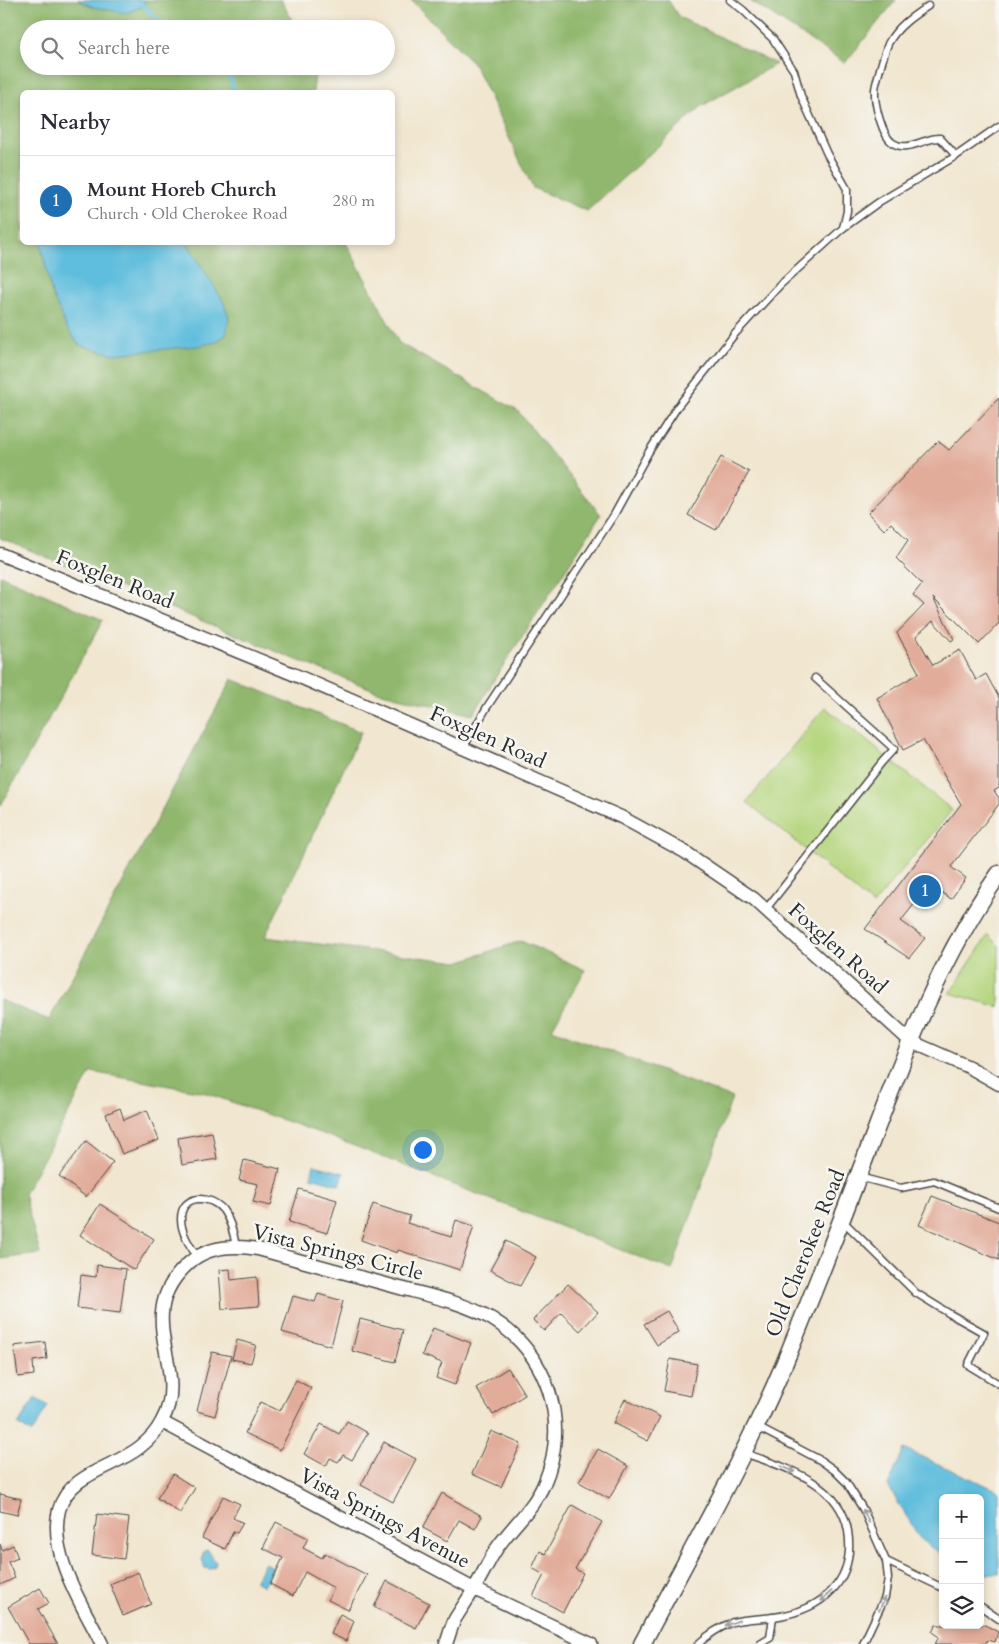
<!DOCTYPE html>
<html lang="en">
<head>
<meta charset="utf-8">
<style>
	body { margin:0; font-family:Cardo,serif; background:#f2f2f3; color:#2b2b33 }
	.controls { position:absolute; right:15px; bottom:15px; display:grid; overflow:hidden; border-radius:8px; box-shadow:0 2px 8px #0003 }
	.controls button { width:45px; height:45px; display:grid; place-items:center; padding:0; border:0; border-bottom:1px solid #e1e1e2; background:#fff; color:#2b2b33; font:25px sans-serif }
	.you { position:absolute; left:422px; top:1149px; width:18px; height:18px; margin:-12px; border:4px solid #fff; border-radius:50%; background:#1a73e8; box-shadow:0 0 0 8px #1a73e833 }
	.badge { display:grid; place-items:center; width:32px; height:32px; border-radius:50%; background:#1f6fb2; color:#fff; font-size:16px; font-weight:700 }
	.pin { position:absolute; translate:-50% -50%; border:2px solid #fff; box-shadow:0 1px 5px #0006 }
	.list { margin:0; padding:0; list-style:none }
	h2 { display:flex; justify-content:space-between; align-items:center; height:65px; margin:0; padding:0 20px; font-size:21px }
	h2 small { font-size:16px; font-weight:400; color:#7c7c81 }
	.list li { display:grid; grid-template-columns:32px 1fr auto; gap:15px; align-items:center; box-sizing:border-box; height:90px; padding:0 20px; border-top:1px solid #e1e1e2 }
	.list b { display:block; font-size:19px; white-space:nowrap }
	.list p { margin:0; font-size:16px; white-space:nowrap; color:#7c7c81 }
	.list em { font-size:16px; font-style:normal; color:#7c7c81 }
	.icon { flex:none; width:28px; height:28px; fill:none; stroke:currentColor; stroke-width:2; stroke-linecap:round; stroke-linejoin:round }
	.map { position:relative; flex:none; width:999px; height:1644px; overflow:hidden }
	.search { position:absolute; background:#fff; box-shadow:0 2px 8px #0003; left:20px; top:20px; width:375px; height:55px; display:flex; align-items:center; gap:12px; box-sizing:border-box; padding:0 18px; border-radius:28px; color:#7c7c81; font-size:19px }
	.panel { position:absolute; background:#fff; box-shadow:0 2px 8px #0003; left:20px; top:90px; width:375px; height:155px; border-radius:8px }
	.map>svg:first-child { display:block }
</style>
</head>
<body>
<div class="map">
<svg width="999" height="1644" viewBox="0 0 999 1644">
	<rect width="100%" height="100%" fill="#f6f6f2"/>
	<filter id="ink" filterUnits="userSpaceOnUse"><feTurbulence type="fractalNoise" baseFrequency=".02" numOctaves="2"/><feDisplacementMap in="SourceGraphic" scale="10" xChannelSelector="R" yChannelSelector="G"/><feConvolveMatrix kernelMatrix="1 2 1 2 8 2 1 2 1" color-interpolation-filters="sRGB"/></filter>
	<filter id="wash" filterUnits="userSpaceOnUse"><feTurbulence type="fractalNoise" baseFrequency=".0096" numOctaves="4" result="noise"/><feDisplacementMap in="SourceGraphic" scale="20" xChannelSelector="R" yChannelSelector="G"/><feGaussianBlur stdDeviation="1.12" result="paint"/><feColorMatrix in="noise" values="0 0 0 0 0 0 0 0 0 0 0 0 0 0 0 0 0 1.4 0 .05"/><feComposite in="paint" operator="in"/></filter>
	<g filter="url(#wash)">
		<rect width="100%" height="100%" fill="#f1e6cf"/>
		<g fill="#b5d67e" stroke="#708054">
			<path d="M 825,707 L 952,810 L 873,905 L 747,802 Z"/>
			<path d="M 988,935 L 999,946 L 999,1007 L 950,993 Z"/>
		</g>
		<g fill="#90b76d" stroke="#5e714c">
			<path d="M 0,0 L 78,0 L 93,7 L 137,0 L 281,0 L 297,29 L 29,29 L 29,66 L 316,66 L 313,92 L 22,92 L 22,242 L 346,243 L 399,343 L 518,411 L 601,515 L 494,680 L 473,715 L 382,693 L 297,660 L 0,538 Z"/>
			<path d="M 411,0 L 668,0 L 679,17 L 776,64 L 702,106 L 587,211 L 533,188 L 474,64 Z"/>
			<path d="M 749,0 L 896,0 L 845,63 Z"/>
			<path d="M 0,575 L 103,620 L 0,807 Z"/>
			<path d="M 232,679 L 361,732 L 265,937 L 458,962 L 521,941 L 585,970 L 552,1029 L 732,1098 L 672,1270 L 331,1137 L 203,1092 L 91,1072 L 24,1194 L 40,1254 L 0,1259 L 0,1000 L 49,1020 Z"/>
		</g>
		<g fill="#5fbddd" stroke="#457484">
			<path d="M 78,0 L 145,0 L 144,6 L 126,13 L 93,7 Z"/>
			<path d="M 40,242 L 187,243 L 223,301 L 229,318 L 226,335 L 216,342 L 197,346 L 113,354 L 79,345 L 66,327 L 52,294 Z"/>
			<path d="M 314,1165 L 344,1173 L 340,1185 L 311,1177 Z"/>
			<path d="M 35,1398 L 48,1406 L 32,1433 L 18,1425 Z"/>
			<path d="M 904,1449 L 999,1491 L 999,1574 L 980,1574 L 980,1498 L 943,1498 L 943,1556 L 921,1540 L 888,1486 Z"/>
			<path d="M 208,1550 L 216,1563 L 214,1567 L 210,1569 L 205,1568 C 202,1562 201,1558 204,1551 Z"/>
			<path d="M 265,1563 L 273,1567 L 263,1586 L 255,1581 Z"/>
		</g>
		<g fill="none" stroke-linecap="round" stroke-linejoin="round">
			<g stroke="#5fbddd" stroke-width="4">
				<path d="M 144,6 L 167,29"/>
				<path d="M 218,66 L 231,80 L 234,92"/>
			</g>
		</g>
		<g id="blocks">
			<g fill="#e2ac9a">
				<path d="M 999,398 L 999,623 L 979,644 L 933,598 L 954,639 L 951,641 L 933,621 L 916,636 L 933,665 L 960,650 L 976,680 L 986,674 L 999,698 L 999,788 L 994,791 L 999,798 L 999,804 L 951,867 L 966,878 L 951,899 L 930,884 L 901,921 L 925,938 L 909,958 L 865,929 L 961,804 L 923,740 L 903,750 L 877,698 L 919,673 L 897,633 L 924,605 L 913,595 L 922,584 L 896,558 L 908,540 L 891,523 L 884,530 L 868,513 L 938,441 L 949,450 Z"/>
				<path d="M 721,457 L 749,472 L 716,530 L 688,515 Z"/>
				<path d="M 120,1108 L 124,1120 L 147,1110 L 159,1140 L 122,1154 L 106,1114 Z"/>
				<path d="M 212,1132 L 217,1159 L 182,1165 L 178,1138 Z"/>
				<path d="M 86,1141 L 113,1162 L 86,1197 L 59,1176 Z"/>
				<path d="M 244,1160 L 280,1169 L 271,1206 L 253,1202 L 258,1184 L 239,1180 Z"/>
				<path d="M 299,1189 L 337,1200 L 327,1233 L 289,1222 Z"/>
				<path d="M 932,1196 L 999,1222 L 999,1260 L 919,1225 Z"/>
				<path d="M 100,1204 L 154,1239 L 134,1270 L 80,1235 Z"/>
				<path d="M 373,1204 L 410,1216 L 407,1223 L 451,1237 L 456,1220 L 474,1226 L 460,1270 L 398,1250 L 397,1253 L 361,1240 Z"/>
				<path d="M 506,1241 L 536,1257 L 520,1286 L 490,1270 Z"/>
				<path d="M 97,1265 L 126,1269 L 120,1313 L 77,1308 L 81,1275 L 96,1277 Z"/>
				<path d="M 230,1269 L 231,1280 L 257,1277 L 259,1306 L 222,1309 L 219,1270 Z"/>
				<path d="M 568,1284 L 598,1312 L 580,1331 L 561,1313 L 544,1331 L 533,1320 Z"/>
				<path d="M 318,1294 L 343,1301 L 331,1346 L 282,1332 L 293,1296 L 315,1302 Z"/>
				<path d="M 667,1311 L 679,1332 L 657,1345 L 644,1324 Z"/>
				<path d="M 360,1319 L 403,1330 L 395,1362 L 352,1351 Z"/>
				<path d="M 433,1328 L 471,1343 L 455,1385 L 436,1378 L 442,1363 L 422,1355 Z"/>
				<path d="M 237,1340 L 256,1345 L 251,1363 L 232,1359 Z"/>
				<path d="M 45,1342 L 47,1359 L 33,1361 L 34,1375 L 18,1377 L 14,1346 Z"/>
				<path d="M 212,1352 L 231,1356 L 215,1416 L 197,1411 Z"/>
				<path d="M 670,1359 L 697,1364 L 691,1396 L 664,1391 Z"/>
				<path d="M 508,1368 L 525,1395 L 493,1415 L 476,1388 Z"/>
				<path d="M 296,1380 L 311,1388 L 280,1450 L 245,1433 L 260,1402 L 280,1411 Z"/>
				<path d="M 625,1399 L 660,1417 L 648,1441 L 613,1423 Z"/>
				<path d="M 347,1421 L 368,1433 L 352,1460 L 343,1455 L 338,1462 L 330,1458 L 326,1466 L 304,1454 L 321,1424 L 339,1434 Z"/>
				<path d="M 491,1431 L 521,1444 L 501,1487 L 472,1474 Z"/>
				<path d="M 384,1442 L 416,1459 L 393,1502 L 361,1485 Z"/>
				<path d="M 598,1449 L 628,1466 L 609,1499 L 579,1482 Z"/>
				<path d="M 173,1474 L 195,1488 L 180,1513 L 157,1498 Z"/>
				<path d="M 442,1493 L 482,1516 L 475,1529 L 459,1520 L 447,1541 L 423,1528 Z"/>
				<path d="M 0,1494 L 21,1499 L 17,1515 L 0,1511 Z"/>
				<path d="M 223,1496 L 240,1504 L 233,1518 L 243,1523 L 237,1533 L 233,1532 L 225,1549 L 202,1538 Z"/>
				<path d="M 572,1505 L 602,1522 L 575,1569 L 583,1573 L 563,1612 L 533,1596 L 544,1575 L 532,1568 L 540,1551 L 545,1554 Z"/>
				<path d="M 97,1514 L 129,1518 L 124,1559 L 92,1555 Z"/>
				<path d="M 276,1522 L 308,1538 L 303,1548 L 322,1558 L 325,1553 L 367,1575 L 348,1610 L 328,1600 L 334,1588 L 305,1572 L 293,1596 L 270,1584 L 283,1558 L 263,1548 Z"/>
				<path d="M 0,1544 L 2,1550 L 13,1545 L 18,1558 L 8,1562 L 15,1578 L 0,1585 Z"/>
				<path d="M 138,1572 L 151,1604 L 123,1616 L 110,1584 Z"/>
				<path d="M 387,1581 L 429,1603 L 416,1628 L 374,1607 Z"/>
				<path d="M 40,1588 L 49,1603 L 38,1609 L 58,1644 L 29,1644 L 8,1607 Z"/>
				<path d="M 340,1614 L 354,1621 L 346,1641 L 331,1634 Z"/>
				<path d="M 936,1625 L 985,1625 L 998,1632 L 995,1642 L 987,1640 L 985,1644 L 935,1644 L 939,1637 L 932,1632 Z"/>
			</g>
		</g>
	</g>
	<g filter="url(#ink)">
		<use href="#blocks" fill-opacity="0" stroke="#494744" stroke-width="1"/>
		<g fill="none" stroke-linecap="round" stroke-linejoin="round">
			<g stroke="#494744" stroke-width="9">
				<g id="service">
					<path d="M 730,0 L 743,10 L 773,39 L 794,71 L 801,96 L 827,154 L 847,189 L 847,211 L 843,228"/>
					<path d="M 928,6 C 913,16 898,26 889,42 C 886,47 875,85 875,90 C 874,103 882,136 893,143 C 908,153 925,137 940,138 L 956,156"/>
					<path d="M 463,748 L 487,707 L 614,515 L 648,453 L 678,406 L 734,335 L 780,285 L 843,228 L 879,202 L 956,156 L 999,126"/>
					<path d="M 766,909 L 882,762 L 894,749 L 815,678"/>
					<path d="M 859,1177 L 901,1188 L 934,1181 L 999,1208"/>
					<path d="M 843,1221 L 916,1293 L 950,1314 L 984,1333 L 968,1365 L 999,1384"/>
					<path d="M 198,1258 C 190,1246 181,1233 181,1219 C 181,1194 210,1194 223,1210 C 231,1221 234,1234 236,1247"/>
					<path d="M 757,1427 L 820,1460 L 834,1470 L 846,1482 L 863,1509 L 886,1561 L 888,1578 L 885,1597 L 863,1644"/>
					<path d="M 886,1561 L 943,1588"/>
					<path d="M 980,1606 L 999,1619"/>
					<path d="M 698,1644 C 708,1635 720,1627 733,1622 C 747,1618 760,1619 774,1617 C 822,1610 856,1582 848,1531 C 840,1482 784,1467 744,1453"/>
					<path d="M 760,1644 L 770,1638 L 773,1617"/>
				</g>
			</g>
			<g stroke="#494744" stroke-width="15">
				<g id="minor">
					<path d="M 0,554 L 293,674 L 621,817 L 685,852 L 754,899 L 910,1041 L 969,1067 L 999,1084"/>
					<path d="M 162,1422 L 474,1589 L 591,1644"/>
					<path d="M 102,1644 C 83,1606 48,1554 59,1510 C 69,1473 114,1468 140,1447 C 149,1440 157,1431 162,1421 C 192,1367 128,1316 190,1262 C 209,1246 234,1245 258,1249 C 305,1262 352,1275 400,1288 C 431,1296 465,1303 492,1319 C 549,1354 570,1423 544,1484 C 533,1509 512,1526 497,1548 C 489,1560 483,1574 475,1587 C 469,1598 461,1609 455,1619 C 451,1627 449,1636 446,1644"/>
				</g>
			</g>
			<g stroke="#494744" stroke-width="19">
				<path id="tertiary" d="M 642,1644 C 691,1551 744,1459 785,1362 C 814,1291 842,1219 869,1148 C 905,1053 940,958 999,874"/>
			</g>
			<use href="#service" stroke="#fff" stroke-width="6"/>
			<use href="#minor" stroke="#fff" stroke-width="12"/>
			<use href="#tertiary" stroke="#fff" stroke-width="16"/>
		</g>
		<defs><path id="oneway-shaft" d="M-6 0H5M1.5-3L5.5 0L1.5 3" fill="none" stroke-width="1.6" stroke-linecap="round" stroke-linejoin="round" transform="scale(1.25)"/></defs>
		<g stroke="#a0a0a0">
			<use href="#oneway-shaft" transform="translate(788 1469) rotate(23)"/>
			<use href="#oneway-shaft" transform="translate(866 1516) rotate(-114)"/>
			<use href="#oneway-shaft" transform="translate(826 1596) rotate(138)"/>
			<use href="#oneway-shaft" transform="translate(882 1604) rotate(-66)"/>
			<use href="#oneway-shaft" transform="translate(732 1623) rotate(160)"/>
		</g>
	</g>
	<g text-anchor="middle" stroke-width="5" stroke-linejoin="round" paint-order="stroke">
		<g font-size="21" fill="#2b2b2b" stroke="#f6f6f2">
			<text transform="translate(115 579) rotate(22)" y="7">Foxglen Road</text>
			<text transform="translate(488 737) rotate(24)" y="7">Foxglen Road</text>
			<text transform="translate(838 948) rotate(42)" y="7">Foxglen Road</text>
			<text transform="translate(338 1252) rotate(14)" y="7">Vista Springs Circle</text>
			<text transform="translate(805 1253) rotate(-68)" y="7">Old Cherokee Road</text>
			<text transform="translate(385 1518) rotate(28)" y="7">Vista Springs Avenue</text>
		</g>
	</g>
</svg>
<div class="controls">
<button>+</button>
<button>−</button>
<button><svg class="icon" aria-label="layers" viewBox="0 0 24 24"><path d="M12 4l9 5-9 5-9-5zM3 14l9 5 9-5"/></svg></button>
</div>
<div class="you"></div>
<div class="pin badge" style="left:925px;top:891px">1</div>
<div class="search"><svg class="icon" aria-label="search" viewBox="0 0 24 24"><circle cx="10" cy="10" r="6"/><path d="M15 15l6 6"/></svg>Search here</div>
<section class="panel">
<h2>Nearby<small></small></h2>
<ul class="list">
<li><span class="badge">1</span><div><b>Mount Horeb Church</b><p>Church · Old Cherokee Road</p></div><em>280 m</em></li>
</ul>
</section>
</div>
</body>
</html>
